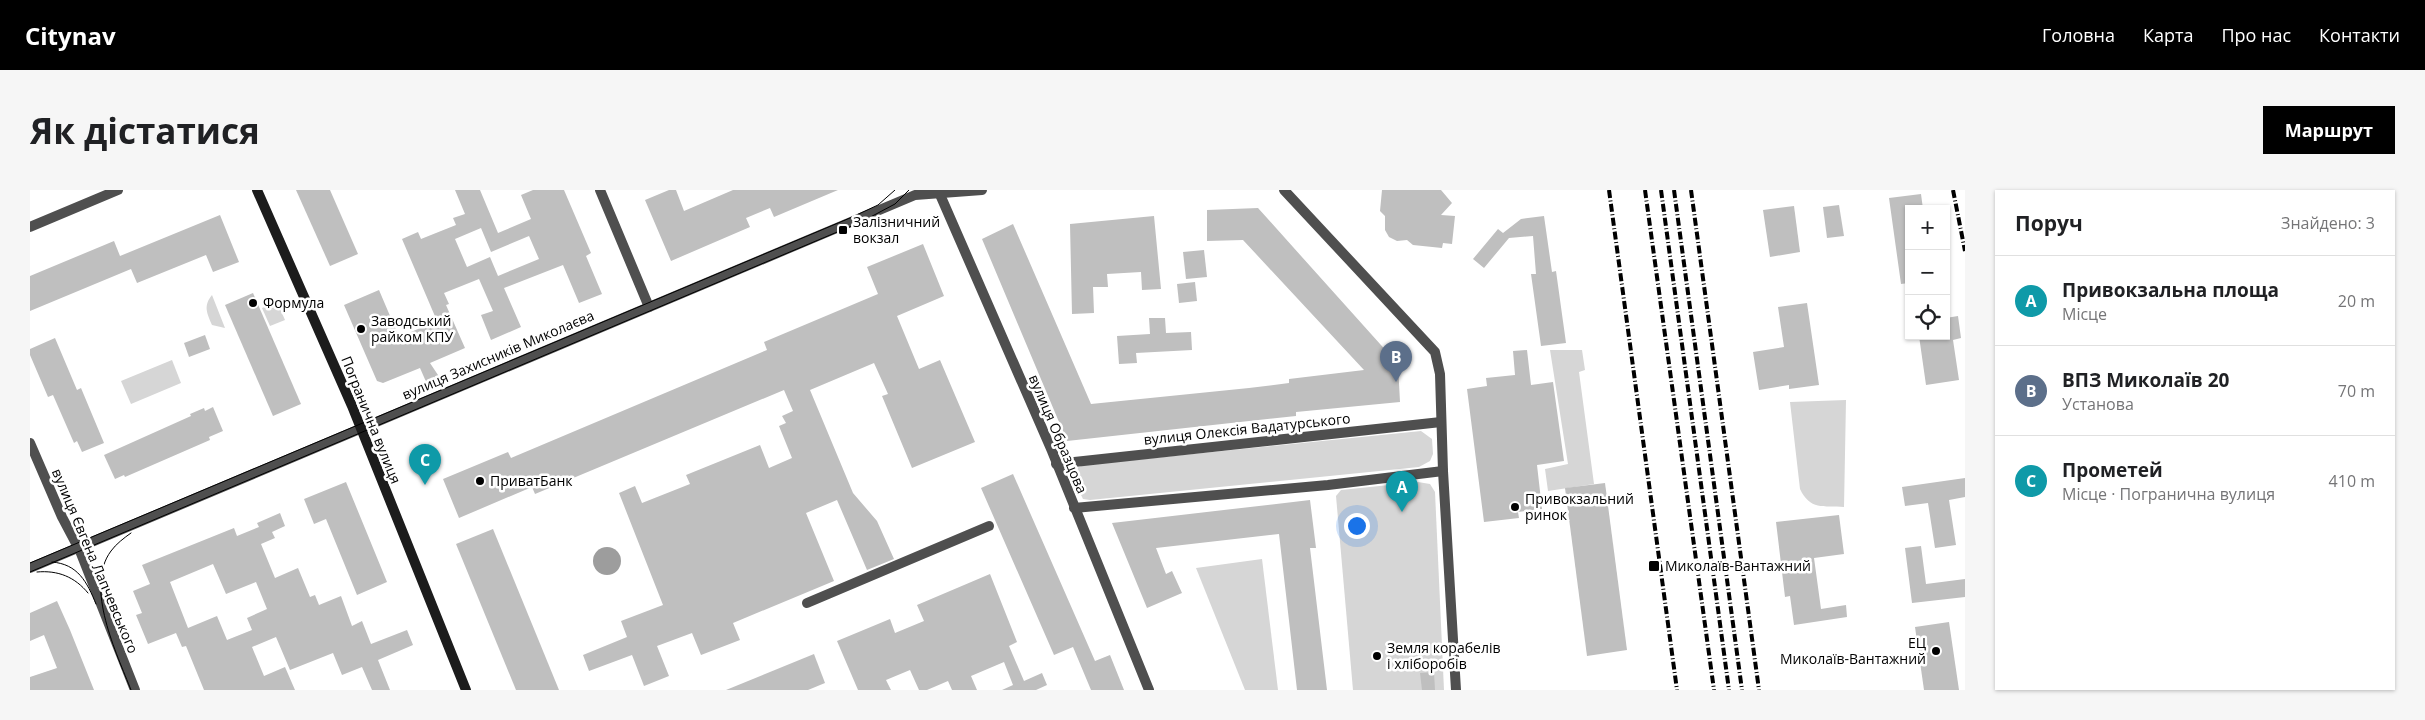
<!DOCTYPE html>
<html lang="uk">
<head>
<meta charset="utf-8">
<style>
	body { margin:0; font-family:"Open Sans",sans-serif; background:#f6f6f6; color:#202124 }
	.controls { position:absolute; right:15px; top:15px; display:grid; overflow:hidden; border-radius:0px; box-shadow:0 1px 4px #0004 }
	.controls button { width:45px; height:45px; display:grid; place-items:center; padding:0; border:0; border-bottom:1px solid #e0e0e0; background:#fff; color:#202124; font:25px sans-serif }
	.you { position:absolute; left:1326px; top:335px; width:18px; height:18px; margin:-12px; border:4px solid #fff; border-radius:50%; background:#1a73e8; box-shadow:0 0 0 8px #1a73e833 }
	.badge { display:grid; place-items:center; width:32px; height:32px; border-radius:50%; background:#000; color:#fff; font-size:16px; font-weight:700 }
	.pin { position:absolute; translate:-50% -41px; filter:drop-shadow(0 1px 2px #0008) }
	.pin::after { content:''; position:absolute; top:26px; width:18px; height:15px; background:inherit; clip-path:polygon(0 0,100% 0,50% 100%) }
	.list { margin:0; padding:0; list-style:none }
	h2 { display:flex; justify-content:space-between; align-items:center; height:65px; margin:0; padding:0 20px; font-size:21px }
	h2 small { font-size:16px; font-weight:400; color:#757577 }
	.list li { display:grid; grid-template-columns:32px 1fr auto; gap:15px; align-items:center; box-sizing:border-box; height:90px; padding:0 20px; border-top:1px solid #e0e0e0 }
	.list b { display:block; font-size:19px; white-space:nowrap }
	.list p { margin:0; font-size:16px; white-space:nowrap; color:#757577 }
	.list em { font-size:16px; font-style:normal; color:#757577 }
	.icon { flex:none; width:28px; height:28px; fill:none; stroke:currentColor; stroke-width:2; stroke-linecap:round; stroke-linejoin:round }
	.map { position:relative; flex:none; width:1935px; height:500px; overflow:hidden; border-radius:0px }
	header { display:flex; align-items:center; gap:30px; box-sizing:border-box; height:70px; padding:0 25px; background:#000; color:#fff }
	header strong { font-size:24px }
	nav { display:flex; gap:28px; margin-inline-start:auto; font-size:18px }
	.intro { display:flex; align-items:center; justify-content:space-between; box-sizing:border-box; height:120px; padding:0 30px }
	h1 { margin:0; font-size:35px }
	.button { padding:12px 22px; border-radius:0px; background:#000; color:#fff; font-size:18px; font-weight:700 }
	main { display:flex; gap:30px; padding:0 30px }
	aside { flex:1; background:#fff; border-radius:0px; box-shadow:0 1px 4px #0004 }
	.map>svg:first-child { display:block }
</style>
</head>
<body>
<header>
<strong>Citynav</strong>
<nav><a>Головна</a><a>Карта</a><a>Про нас</a><a>Контакти</a></nav>
</header>
<div class="intro"><h1>Як дістатися</h1><a class="button">Маршрут</a></div>
<main>
<div class="map">
<svg width="1935" height="500" viewBox="0 0 1935 500">
	<rect width="100%" height="100%" fill="#fff"/>
	<g fill="#d6d6d6">
		<path d="M 182,105 L 195,138 L 182,135 C 177,123 173,116 182,105 Z"/>
		<path d="M 247,112 L 255,130 L 240,136 L 232,118 Z"/>
		<path d="M 1520,160 L 1552,160 L 1555,180 L 1549,182 L 1564,294 L 1518,301 L 1515,279 L 1538,274 Z"/>
		<path d="M 142,170 L 151,193 L 101,214 L 91,191 Z"/>
		<path d="M 1816,210 L 1814,317 C 1793,316 1780,320 1770,299 L 1760,212 Z"/>
		<path d="M 1391,241 L 1402,249 L 1403,264 L 1400,271 L 1389,277 L 1060,310 L 1053,309 L 1041,284 L 1044,279 L 1054,275 Z"/>
		<path d="M 1388,292 L 1400,294 L 1405,302 L 1414,500 L 1323,500 L 1306,306 L 1311,300 Z"/>
		<path d="M 1232,369 L 1248,500 L 1215,500 L 1166,378 Z"/>
	</g>
	<circle fill="#9d9d9d" cx="577" cy="371" r="14"/>
	<g fill="#bfbfbf" fill-rule="evenodd">
		<path d="M 266,0 L 300,0 L 328,64 L 300,76 Z"/>
		<path d="M 425,0 L 450,0 L 468,43 L 501,29 L 491,5 L 503,0 L 534,0 L 561,63 L 556,66 L 572,104 L 549,113 L 533,75 L 474,98 L 491,137 L 461,150 L 451,125 L 463,121 L 449,89 L 414,103 L 419,114 L 416,115 L 435,158 L 400,173 L 410,188 L 397,194 L 390,178 L 353,193 L 347,191 L 314,115 L 349,100 L 369,147 L 407,131 L 372,49 L 388,42 L 391,49 L 426,35 L 423,28 L 435,24 ZM 451,38 L 461,62 L 499,46 L 509,69 L 468,86 L 460,67 L 437,77 L 425,49 Z"/>
		<path d="M 639,0 L 646,0 L 654,21 L 703,0 L 808,0 L 744,27 L 740,18 L 716,28 L 720,37 L 641,71 L 615,10 Z"/>
		<path d="M 1352,0 L 1411,0 L 1422,13 L 1411,25 L 1425,26 L 1422,54 L 1413,53 L 1412,58 L 1383,55 L 1377,50 L 1367,51 L 1359,47 L 1355,40 L 1355,26 L 1350,21 Z"/>
		<path d="M 1891,4 L 1893,19 L 1879,19 L 1879,93 L 1871,94 L 1859,8 Z"/>
		<path d="M 1809,15 L 1814,46 L 1797,48 L 1793,17 Z"/>
		<path d="M 1764,16 L 1770,62 L 1740,67 L 1733,20 Z"/>
		<path d="M 1228,18 L 1368,174 L 1370,212 L 1266,222 L 1266,226 L 1037,251 L 952,49 L 983,34 L 1061,214 L 1219,198 L 1259,193 L 1259,189 L 1334,180 L 1213,50 L 1177,51 L 1177,20 Z"/>
		<path d="M 190,25 L 209,72 L 183,82 L 176,65 L 107,93 L 101,79 L 0,121 L 0,86 L 84,51 L 90,66 Z"/>
		<path d="M 1124,26 L 1131,99 L 1112,100 L 1111,82 L 1077,84 L 1078,97 L 1063,97 L 1064,123 L 1042,124 L 1040,34 Z"/>
		<path d="M 1514,26 L 1522,82 L 1526,81 L 1536,153 L 1511,156 L 1501,84 L 1506,84 L 1503,46 L 1479,48 L 1454,78 L 1443,69 L 1468,39 L 1473,43 L 1491,29 Z"/>
		<path d="M 893,54 L 914,106 L 867,126 L 889,179 L 910,170 L 945,252 L 882,278 L 852,206 L 858,204 L 844,173 L 780,200 L 823,303 L 847,331 L 864,369 L 837,380 L 807,310 L 776,323 L 804,391 L 703,433 L 710,450 L 671,465 L 662,443 L 627,456 L 639,486 L 614,496 L 602,465 L 559,481 L 553,465 L 597,447 L 591,431 L 633,415 L 589,303 L 605,296 L 612,313 L 660,294 L 656,285 L 730,255 L 739,278 L 762,268 L 749,236 L 756,233 L 752,226 L 763,221 L 754,200 L 505,304 L 502,297 L 429,328 L 413,289 L 478,262 L 481,268 L 737,160 L 734,152 L 848,104 L 837,77 Z"/>
		<path d="M 1174,60 L 1177,87 L 1156,89 L 1153,62 Z"/>
		<path d="M 1165,92 L 1167,111 L 1149,113 L 1147,94 Z"/>
		<path d="M 223,103 L 271,214 L 243,226 L 195,115 Z"/>
		<path d="M 1777,113 L 1789,195 L 1759,199 L 1759,195 L 1729,200 L 1723,162 L 1754,157 L 1748,117 Z"/>
		<path d="M 1928,126 L 1931,148 L 1923,150 L 1929,190 L 1896,195 L 1889,146 L 1916,146 L 1916,128 Z"/>
		<path d="M 1119,128 L 1135,128 L 1136,143 L 1161,142 L 1162,160 L 1106,163 L 1107,173 L 1089,174 L 1087,146 L 1120,144 Z"/>
		<path d="M 175,145 L 180,159 L 159,167 L 154,153 Z"/>
		<path d="M 25,148 L 47,200 L 51,198 L 74,253 L 52,262 L 47,251 L 44,253 L 23,205 L 18,207 L 0,165 L 0,159 Z"/>
		<path d="M 1497,160 L 1501,195 L 1523,192 L 1534,271 L 1507,275 L 1512,319 L 1488,322 L 1489,328 L 1454,332 L 1437,199 L 1457,196 L 1456,188 L 1485,185 L 1483,161 Z"/>
		<path d="M 183,217 L 193,241 L 179,247 L 180,250 L 95,287 L 94,285 L 85,289 L 74,265 L 161,226 L 160,224 L 174,218 L 175,221 Z"/>
		<path d="M 983,284 L 1065,471 L 1080,465 L 1094,500 L 1061,500 L 1043,457 L 1024,465 L 951,298 Z"/>
		<path d="M 1935,288 L 1935,307 L 1919,310 L 1926,355 L 1905,358 L 1898,313 L 1875,316 L 1872,297 Z"/>
		<path d="M 316,292 L 357,392 L 327,405 L 296,329 L 284,334 L 274,309 Z"/>
		<path d="M 1575,293 L 1597,460 L 1557,466 L 1535,298 Z"/>
		<path d="M 1280,310 L 1286,358 L 1280,358 L 1297,500 L 1267,500 L 1249,344 L 1126,358 L 1136,384 L 1142,381 L 1152,403 L 1117,418 L 1082,333 Z"/>
		<path d="M 250,323 L 255,336 L 242,342 L 245,348 L 231,354 L 245,388 L 268,378 L 280,407 L 285,405 L 289,415 L 311,406 L 322,436 L 332,431 L 341,454 L 377,440 L 383,455 L 348,470 L 360,500 L 342,500 L 332,477 L 312,485 L 303,463 L 260,480 L 246,447 L 222,457 L 234,486 L 255,477 L 265,500 L 174,500 L 156,456 L 152,457 L 146,443 L 118,454 L 106,425 L 112,423 L 103,401 L 120,394 L 112,375 L 204,338 L 207,346 L 229,337 L 227,333 ZM 183,374 L 196,404 L 226,392 L 237,419 L 217,428 L 222,440 L 197,450 L 187,426 L 158,438 L 140,392 Z"/>
		<path d="M 1809,325 L 1814,364 L 1784,368 L 1791,419 L 1816,415 L 1817,427 L 1764,435 L 1760,406 L 1755,407 L 1746,332 Z"/>
		<path d="M 463,339 L 529,500 L 486,500 L 426,354 Z"/>
		<path d="M 1891,356 L 1896,394 L 1935,389 L 1935,407 L 1882,413 L 1875,358 Z"/>
		<path d="M 960,384 L 987,452 L 979,456 L 994,491 L 1012,483 L 1017,495 L 1006,500 L 972,500 L 983,495 L 974,472 L 941,486 L 947,500 L 922,500 L 918,491 L 897,500 L 889,500 L 880,480 L 856,490 L 861,500 L 828,500 L 807,451 L 860,429 L 865,443 L 894,431 L 887,415 Z"/>
		<path d="M 27,411 L 40,440 L 64,500 L 0,500 L 0,487 L 27,478 L 14,445 L 0,451 L 0,423 Z"/>
		<path d="M 1919,432 L 1929,500 L 1894,500 L 1885,437 Z"/>
		<path d="M 784,464 L 795,493 L 778,500 L 696,500 Z"/>
		<path d="M 1404,482 L 1405,500 L 1392,500 L 1390,483 Z"/>
	</g>
	<g fill="none" stroke-linecap="round" stroke-linejoin="round">
		<g stroke="#4f4f4f" stroke-width="10">
			<path d="M 570,0 L 619,117"/>
			<path d="M 908,0 L 1022,261 L 1119,500"/>
			<path d="M 1254,0 L 1405,162 L 1410,184 L 1413,281 L 1426,500"/>
			<path d="M 0,37 L 88,0"/>
			<path d="M 0,253 L 32,327 L 50,361 L 105,500"/>
			<path d="M 1026,274 L 1411,232"/>
			<path d="M 1044,318 L 1298,295 L 1413,281"/>
			<path d="M 0,378 L 885,5 L 952,0"/>
			<path d="M 777,413 L 959,336"/>
		</g>
		<path stroke="#1c1c1c" stroke-width="10" d="M 227,0 L 322,216 L 436,500"/>
		<g stroke="#000" stroke-width="1">
			<path d="M 101,343 C 94,348 86,354 81,361 C 54,397 87,464 101,500"/>
			<path d="M 22,372 C 48,374 57,392 66,414"/>
			<path d="M 0,373 L 820,28 L 848,15 L 865,0"/>
			<path d="M 0,382 L 831,32 L 865,14 L 879,0"/>
			<path d="M 7,382 C 28,380 45,387 58,403"/>
		</g>
		<g stroke="#000" stroke-width="4" stroke-dasharray="8 2.5 1 2.5" stroke-linecap="butt">
			<path d="M 1579,0 L 1647,500"/>
			<path d="M 1615,0 L 1684,500"/>
			<path d="M 1631,0 L 1699,500"/>
			<path d="M 1644,0 L 1712,500"/>
			<path d="M 1661,0 L 1729,500"/>
			<path d="M 1923,0 L 1935,61"/>
		</g>
	</g>
	<g fill="#000" stroke="#fff" stroke-width="2">
		<rect x="808" y="35" width="10" height="10" rx="2.5"/>
		<circle cx="223" cy="113" r="5"/>
		<circle cx="331" cy="139" r="5"/>
		<circle cx="450" cy="291" r="5"/>
		<circle cx="1485" cy="317" r="5"/>
		<rect x="1618" y="370" width="12" height="12" rx="2.5"/>
		<circle cx="1906" cy="461" r="5"/>
		<circle cx="1347" cy="466" r="5"/>
	</g>
	<g text-anchor="middle" stroke-width="5" stroke-linejoin="round" paint-order="stroke">
		<g font-size="14" fill="#000" stroke="#fff" text-anchor="start">
			<text x="823" y="37">Залізничний<tspan x="823" dy="16">вокзал</tspan></text>
			<text x="233" y="118">Формула</text>
			<text x="341" y="136">Заводський<tspan x="341" dy="16">райком КПУ</tspan></text>
			<text x="460" y="296">ПриватБанк</text>
			<text x="1495" y="314">Привокзальний<tspan x="1495" dy="16">ринок</tspan></text>
			<text x="1635" y="381">Миколаїв-Вантажний</text>
			<text x="1896" y="458" text-anchor="end">ЕЦ<tspan x="1896" dy="16">Миколаїв-Вантажний</tspan></text>
			<text x="1357" y="463">Земля корабелів<tspan x="1357" dy="16">і хліборобів</tspan></text>
		</g>
		<g font-size="14" fill="#000" stroke="#fff">
			<text transform="translate(468 165) rotate(-23)" y="5">вулиця Захисників Миколаєва</text>
			<text transform="translate(341 230) rotate(68)" y="5">Погранична вулиця</text>
			<text transform="translate(1217 239) rotate(-6)" y="5">вулиця Олексія Вадатурського</text>
			<text transform="translate(1028 244) rotate(67)" y="5">вулиця Образцова</text>
			<text transform="translate(65 371) rotate(67)" y="5">вулиця Євгена Лапчевського</text>
		</g>
	</g>
</svg>
<div class="controls">
<button>+</button>
<button>−</button>
<button><svg class="icon" aria-label="locate" viewBox="0 0 24 24"><circle cx="12" cy="12" r="6"/><path d="M12 2v4M12 18v4M2 12h4M18 12h4"/></svg></button>
</div>
<div class="you"></div>
<div class="pin badge" style="left:1372px;top:322px;background:#0f9aa8">A</div>
<div class="pin badge" style="left:1366px;top:192px;background:#5c6f8a">B</div>
<div class="pin badge" style="left:395px;top:295px;background:#0f9aa8">C</div>
</div>
<aside>
<h2>Поруч<small>Знайдено: 3</small></h2>
<ul class="list">
<li><span class="badge" style="background:#0f9aa8">A</span><div><b>Привокзальна площа</b><p>Місце</p></div><em>20 m</em></li>
<li><span class="badge" style="background:#5c6f8a">B</span><div><b>ВПЗ Миколаїв 20</b><p>Установа</p></div><em>70 m</em></li>
<li><span class="badge" style="background:#0f9aa8">C</span><div><b>Прометей</b><p>Місце · Погранична вулиця</p></div><em>410 m</em></li>
</ul>
</aside>
</main>
</body>
</html>
